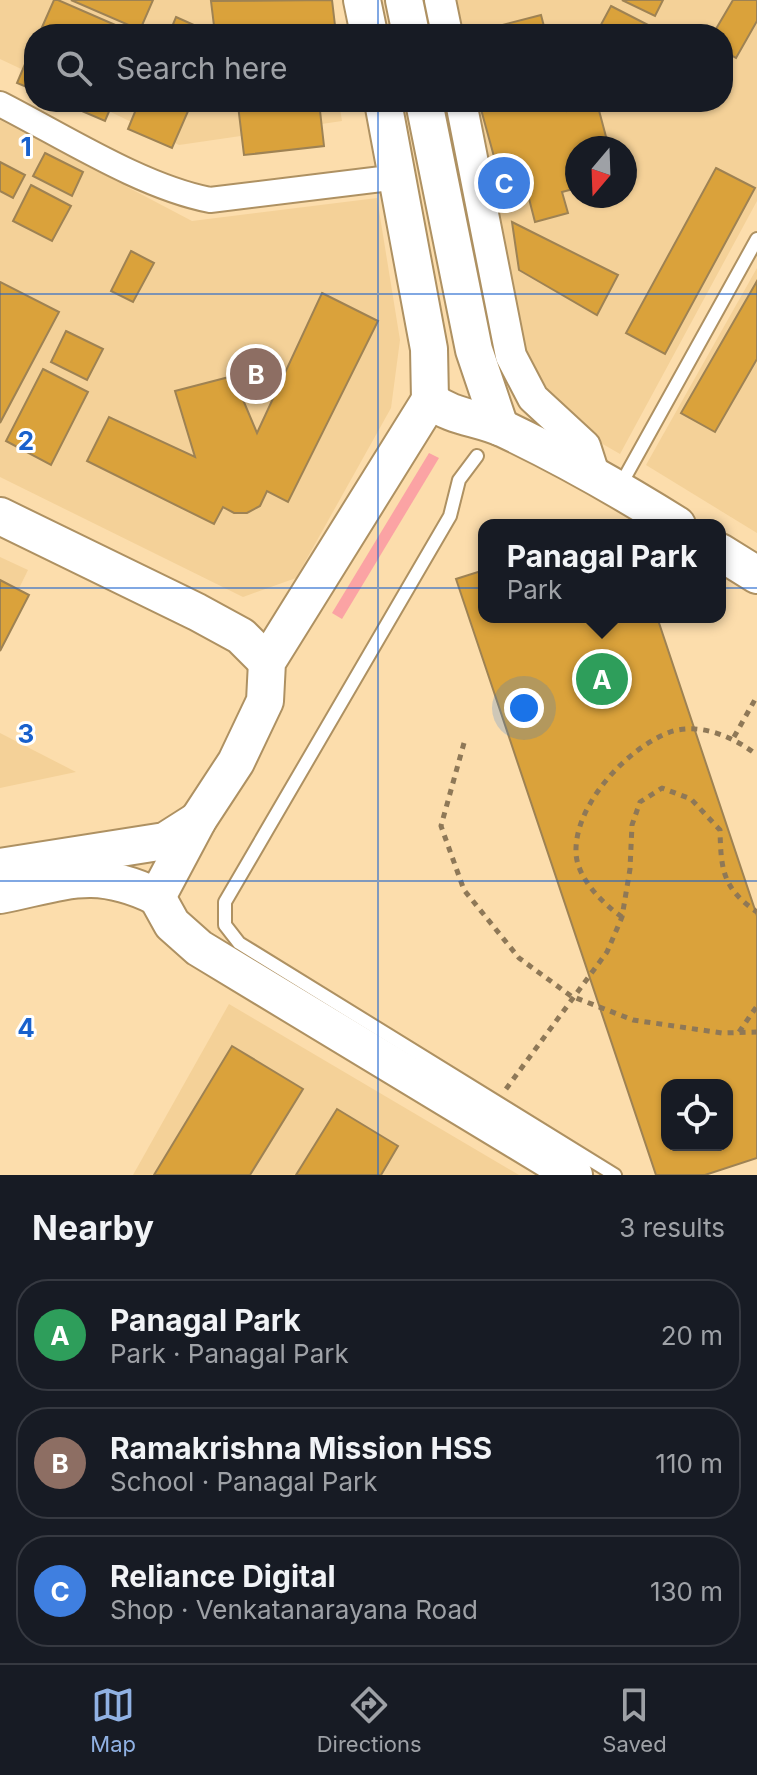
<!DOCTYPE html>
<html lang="en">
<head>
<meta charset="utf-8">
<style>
	body { margin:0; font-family:Inter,sans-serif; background:#242831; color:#f1f3f6 }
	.controls { position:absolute; right:24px; bottom:24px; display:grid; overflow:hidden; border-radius:16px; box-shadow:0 2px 6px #0004 }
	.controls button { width:72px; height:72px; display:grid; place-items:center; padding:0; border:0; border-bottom:2px solid #363941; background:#171b24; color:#f1f3f6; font:40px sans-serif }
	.compass { position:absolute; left:565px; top:136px; width:72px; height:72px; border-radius:50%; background:#171b24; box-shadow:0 2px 6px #0004; rotate:199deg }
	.you { position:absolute; left:524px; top:708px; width:28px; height:28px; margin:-20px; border:6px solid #fff; border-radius:50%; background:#1a73e8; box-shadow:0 0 0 12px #1a73e833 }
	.badge { display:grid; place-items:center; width:52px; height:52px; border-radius:50%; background:#90b1e3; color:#fff; font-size:26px; font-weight:700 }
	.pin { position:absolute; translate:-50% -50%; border:4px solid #fff; box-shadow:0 2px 8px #0006 }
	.popup { position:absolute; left:478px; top:519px; width:248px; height:104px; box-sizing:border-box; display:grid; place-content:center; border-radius:16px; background:#171b24; filter:drop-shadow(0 2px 6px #0005); font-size:26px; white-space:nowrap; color:#9ea1a6 }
	.popup b { font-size:30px; color:#f1f3f6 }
	.popup::after { content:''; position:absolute; left:50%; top:100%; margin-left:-16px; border:16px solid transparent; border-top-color:#171b24 }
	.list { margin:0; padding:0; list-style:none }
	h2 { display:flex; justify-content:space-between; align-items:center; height:104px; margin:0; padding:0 32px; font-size:34px }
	h2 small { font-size:26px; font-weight:400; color:#9ea1a6 }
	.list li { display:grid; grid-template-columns:52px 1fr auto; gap:24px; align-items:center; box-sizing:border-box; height:112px; margin:0 16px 16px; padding:0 16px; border:2px solid #363941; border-radius:32px }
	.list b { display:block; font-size:30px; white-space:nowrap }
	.list p { margin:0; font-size:26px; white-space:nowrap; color:#9ea1a6 }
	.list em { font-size:26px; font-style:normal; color:#9ea1a6 }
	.icon { flex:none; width:44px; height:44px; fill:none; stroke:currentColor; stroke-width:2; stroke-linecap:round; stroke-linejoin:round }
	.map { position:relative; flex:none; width:757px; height:1175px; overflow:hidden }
	.search { position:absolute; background:#171b24; box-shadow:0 2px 6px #0004; left:24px; right:24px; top:24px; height:88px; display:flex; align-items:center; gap:20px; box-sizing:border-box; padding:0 28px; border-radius:32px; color:#9ea1a6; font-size:30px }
	.sheet { height:488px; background:#171b24 }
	nav { display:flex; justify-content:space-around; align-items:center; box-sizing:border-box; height:112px; border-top:2px solid #363941; background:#171b24; font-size:22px; color:#9ea1a6 }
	nav a { display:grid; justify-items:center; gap:4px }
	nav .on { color:#90b1e3 }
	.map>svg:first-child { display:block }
</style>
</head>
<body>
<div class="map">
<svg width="757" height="1175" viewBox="0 0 757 1175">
	<rect width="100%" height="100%" fill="#fcddac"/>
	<g fill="#f4d198" fill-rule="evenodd">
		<path d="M 0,0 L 320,0 L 326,34 L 34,34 L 34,75 L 0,59 Z"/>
		<path d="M 418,0 L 757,0 L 757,201 L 620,454 L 561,420 L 483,273 L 442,102 L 723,102 L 723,34 L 426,34 ZM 577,148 L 625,148 L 625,196 L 577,196 Z"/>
		<path d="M 90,102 L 339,102 L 342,121 L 179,145 Z"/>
		<path d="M 0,120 L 192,221 L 377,198 L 400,340 L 391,408 L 296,578 L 243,597 L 0,477 Z"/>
		<path d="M 757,268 L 757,533 L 646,465 Z"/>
		<path d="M 0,557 L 28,570 L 0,627 Z"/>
		<path d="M 0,733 L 76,772 L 0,788 Z"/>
		<path d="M 229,1004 L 519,1175 L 133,1175 Z"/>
	</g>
	<path fill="#fba3a4" d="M 429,453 L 439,458 L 342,619 L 332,613 Z"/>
	<g fill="#daa23b" stroke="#9e8253" stroke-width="2" fill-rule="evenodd">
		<path d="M 54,0 L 58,0 L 136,34 L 39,34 Z"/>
		<path d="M 71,0 L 153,0 L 140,30 Z"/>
		<path d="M 332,0 L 336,34 L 215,34 L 211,1 Z"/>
		<path d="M 622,0 L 663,0 L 655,16 Z"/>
		<path d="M 733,0 L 757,0 L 757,21 L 736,58 L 723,51 L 723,34 L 713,34 Z"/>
		<path d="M 611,6 L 656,29 L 654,34 L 596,34 Z"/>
		<path d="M 541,15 L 546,34 L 468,34 Z"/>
		<path d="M 176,17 L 194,25 L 190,34 L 169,34 Z"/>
		<path d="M 34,43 L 34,90 L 17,83 Z"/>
		<path d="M 61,102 L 113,102 L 105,121 Z"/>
		<path d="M 139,102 L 192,102 L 172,148 L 128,129 Z"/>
		<path d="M 262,102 L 319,102 L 324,146 L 244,155 L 238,105 Z"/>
		<path d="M 479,102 L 565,102 L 567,111 L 597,103 L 609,148 L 577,148 L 577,188 L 562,192 L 568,213 L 535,222 L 526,187 L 504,193 Z"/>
		<path d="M 45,153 L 83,172 L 72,196 L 33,176 Z"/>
		<path d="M 0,162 L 25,175 L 13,198 L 0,191 Z"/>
		<path d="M 716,168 L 755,188 L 665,354 L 626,333 Z"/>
		<path d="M 31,185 L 71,206 L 52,241 L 13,221 Z"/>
		<path d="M 512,222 L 618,275 L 597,315 L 519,270 Z"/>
		<path d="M 131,251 L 154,263 L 133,302 L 111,291 Z"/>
		<path d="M 757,281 L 757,359 L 715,432 L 681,413 Z"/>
		<path d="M 0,282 L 59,312 L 0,423 Z"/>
		<path d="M 322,293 L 378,321 L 288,502 L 267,491 L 260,506 L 247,513 L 234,513 L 223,507 L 214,524 L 87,461 L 109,417 L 195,457 L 175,391 L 233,376 L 257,433 Z"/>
		<path d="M 66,331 L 103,349 L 87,380 L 51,362 Z"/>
		<path d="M 43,369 L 88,392 L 51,465 L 6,441 Z"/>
		<path d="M 484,570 L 484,617 L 657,617 L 757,916 L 757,1158 L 705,1175 L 656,1175 L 456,579 ZM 667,1085 L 727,1085 L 727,1145 L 667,1145 Z"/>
		<path d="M 0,580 L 29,595 L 0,651 Z"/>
		<path d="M 232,1046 L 303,1089 L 250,1175 L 154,1175 Z"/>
		<path d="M 337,1109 L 398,1146 L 381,1175 L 296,1175 Z"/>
	</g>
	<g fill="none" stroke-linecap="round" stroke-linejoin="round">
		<g stroke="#ae9162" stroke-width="16">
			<g id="service">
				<path d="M 477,456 L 459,480 L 450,516 L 225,902 L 225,925 L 239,943 L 615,1175"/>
				<path d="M 620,486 L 757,239"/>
			</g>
		</g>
		<g stroke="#ae9162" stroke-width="28">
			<path id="minor" d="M 0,104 C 63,136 142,187 210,200 L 398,177"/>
		</g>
		<g stroke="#ae9162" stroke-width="34">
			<g id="tertiary">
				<path d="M 440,0 L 447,34"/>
				<path d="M 461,102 L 511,356 L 533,398 L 585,446 L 595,477"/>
			</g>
		</g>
		<g stroke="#ae9162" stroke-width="40">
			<g id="secondary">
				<path d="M 362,0 L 369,34"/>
				<path d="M 404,0 L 411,34"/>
				<path d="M 383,102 L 429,349 L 430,400"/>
				<path d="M 424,102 L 474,350 L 500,427"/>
				<path d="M 430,400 C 453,418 478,417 504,429 C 563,457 621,490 677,525"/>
				<path d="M 0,516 L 197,612 L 241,636 L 267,662"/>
				<path d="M 720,552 L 757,575"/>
				<path d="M 0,867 L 165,841 L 198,820"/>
				<path d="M 0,895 C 65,882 94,866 157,897"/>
				<path d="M 157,897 L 198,820 L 236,762 L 265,701 L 267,662 L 430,400"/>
				<path d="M 157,897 L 172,924 L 199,948 L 574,1175"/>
			</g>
		</g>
		<g stroke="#8e7857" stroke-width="5" stroke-dasharray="6 6" stroke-linecap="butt">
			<path d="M 734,737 L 757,696"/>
			<path d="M 464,743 L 441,826 L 464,890 L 519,958 L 571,996 L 633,1020 L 722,1033 L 757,1032"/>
			<path d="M 622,917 C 603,904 577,878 576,853 C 574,805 627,748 670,732 C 700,722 734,737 757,755"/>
			<path d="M 739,1032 L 757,1006"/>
			<path d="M 506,1089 L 607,952 L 622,917 L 630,869 L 632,825 L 640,802 L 662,788 L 691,799 L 720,830 C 721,869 722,888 757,912"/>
		</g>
		<use href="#service" stroke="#fff" stroke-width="12"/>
		<use href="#minor" stroke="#fff" stroke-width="24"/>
		<use href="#tertiary" stroke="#fff" stroke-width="30"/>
		<use href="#secondary" stroke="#fff" stroke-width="36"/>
	</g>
	<path fill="none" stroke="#1961cc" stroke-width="2" stroke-opacity="0.55" d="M 378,0 L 378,34M 378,102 L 378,1175M 0,294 L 757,294M 0,588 L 757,588M 0,881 L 757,881"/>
	<g font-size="26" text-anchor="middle" font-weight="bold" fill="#1961cc" stroke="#fff" stroke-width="6" stroke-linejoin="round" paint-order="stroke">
		<text x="26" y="156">1</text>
		<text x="26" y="450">2</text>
		<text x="26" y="743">3</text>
		<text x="26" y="1037">4</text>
	</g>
</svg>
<div class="controls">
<button><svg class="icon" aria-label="locate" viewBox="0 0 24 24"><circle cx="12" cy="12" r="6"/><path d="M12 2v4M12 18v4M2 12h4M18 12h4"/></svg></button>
</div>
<svg class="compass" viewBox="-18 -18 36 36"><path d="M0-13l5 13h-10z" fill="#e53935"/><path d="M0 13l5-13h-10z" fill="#9ea1a6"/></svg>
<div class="you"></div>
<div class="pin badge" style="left:602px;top:679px;background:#2e9e5b">A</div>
<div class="popup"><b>Panagal Park</b>Park</div>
<div class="pin badge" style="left:256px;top:374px;background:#8d6e63">B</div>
<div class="pin badge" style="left:504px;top:183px;background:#3f7fe0">C</div>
<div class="search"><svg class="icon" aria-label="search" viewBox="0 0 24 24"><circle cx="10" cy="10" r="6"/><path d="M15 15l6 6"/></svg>Search here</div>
</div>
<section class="sheet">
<h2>Nearby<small>3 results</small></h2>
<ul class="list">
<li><span class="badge" style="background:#2e9e5b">A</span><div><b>Panagal Park</b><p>Park · Panagal Park</p></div><em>20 m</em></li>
<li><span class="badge" style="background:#8d6e63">B</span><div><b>Ramakrishna Mission HSS</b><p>School · Panagal Park</p></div><em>110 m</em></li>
<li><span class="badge" style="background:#3f7fe0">C</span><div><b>Reliance Digital</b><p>Shop · Venkatanarayana Road</p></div><em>130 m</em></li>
</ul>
</section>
<nav>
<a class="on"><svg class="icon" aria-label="map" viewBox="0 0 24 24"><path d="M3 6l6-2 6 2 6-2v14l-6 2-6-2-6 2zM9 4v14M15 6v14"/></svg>Map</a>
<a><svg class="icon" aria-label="directions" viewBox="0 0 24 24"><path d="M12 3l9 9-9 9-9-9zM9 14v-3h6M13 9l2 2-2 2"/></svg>Directions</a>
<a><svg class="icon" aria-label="saved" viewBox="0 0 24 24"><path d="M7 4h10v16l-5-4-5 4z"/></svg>Saved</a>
</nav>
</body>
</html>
